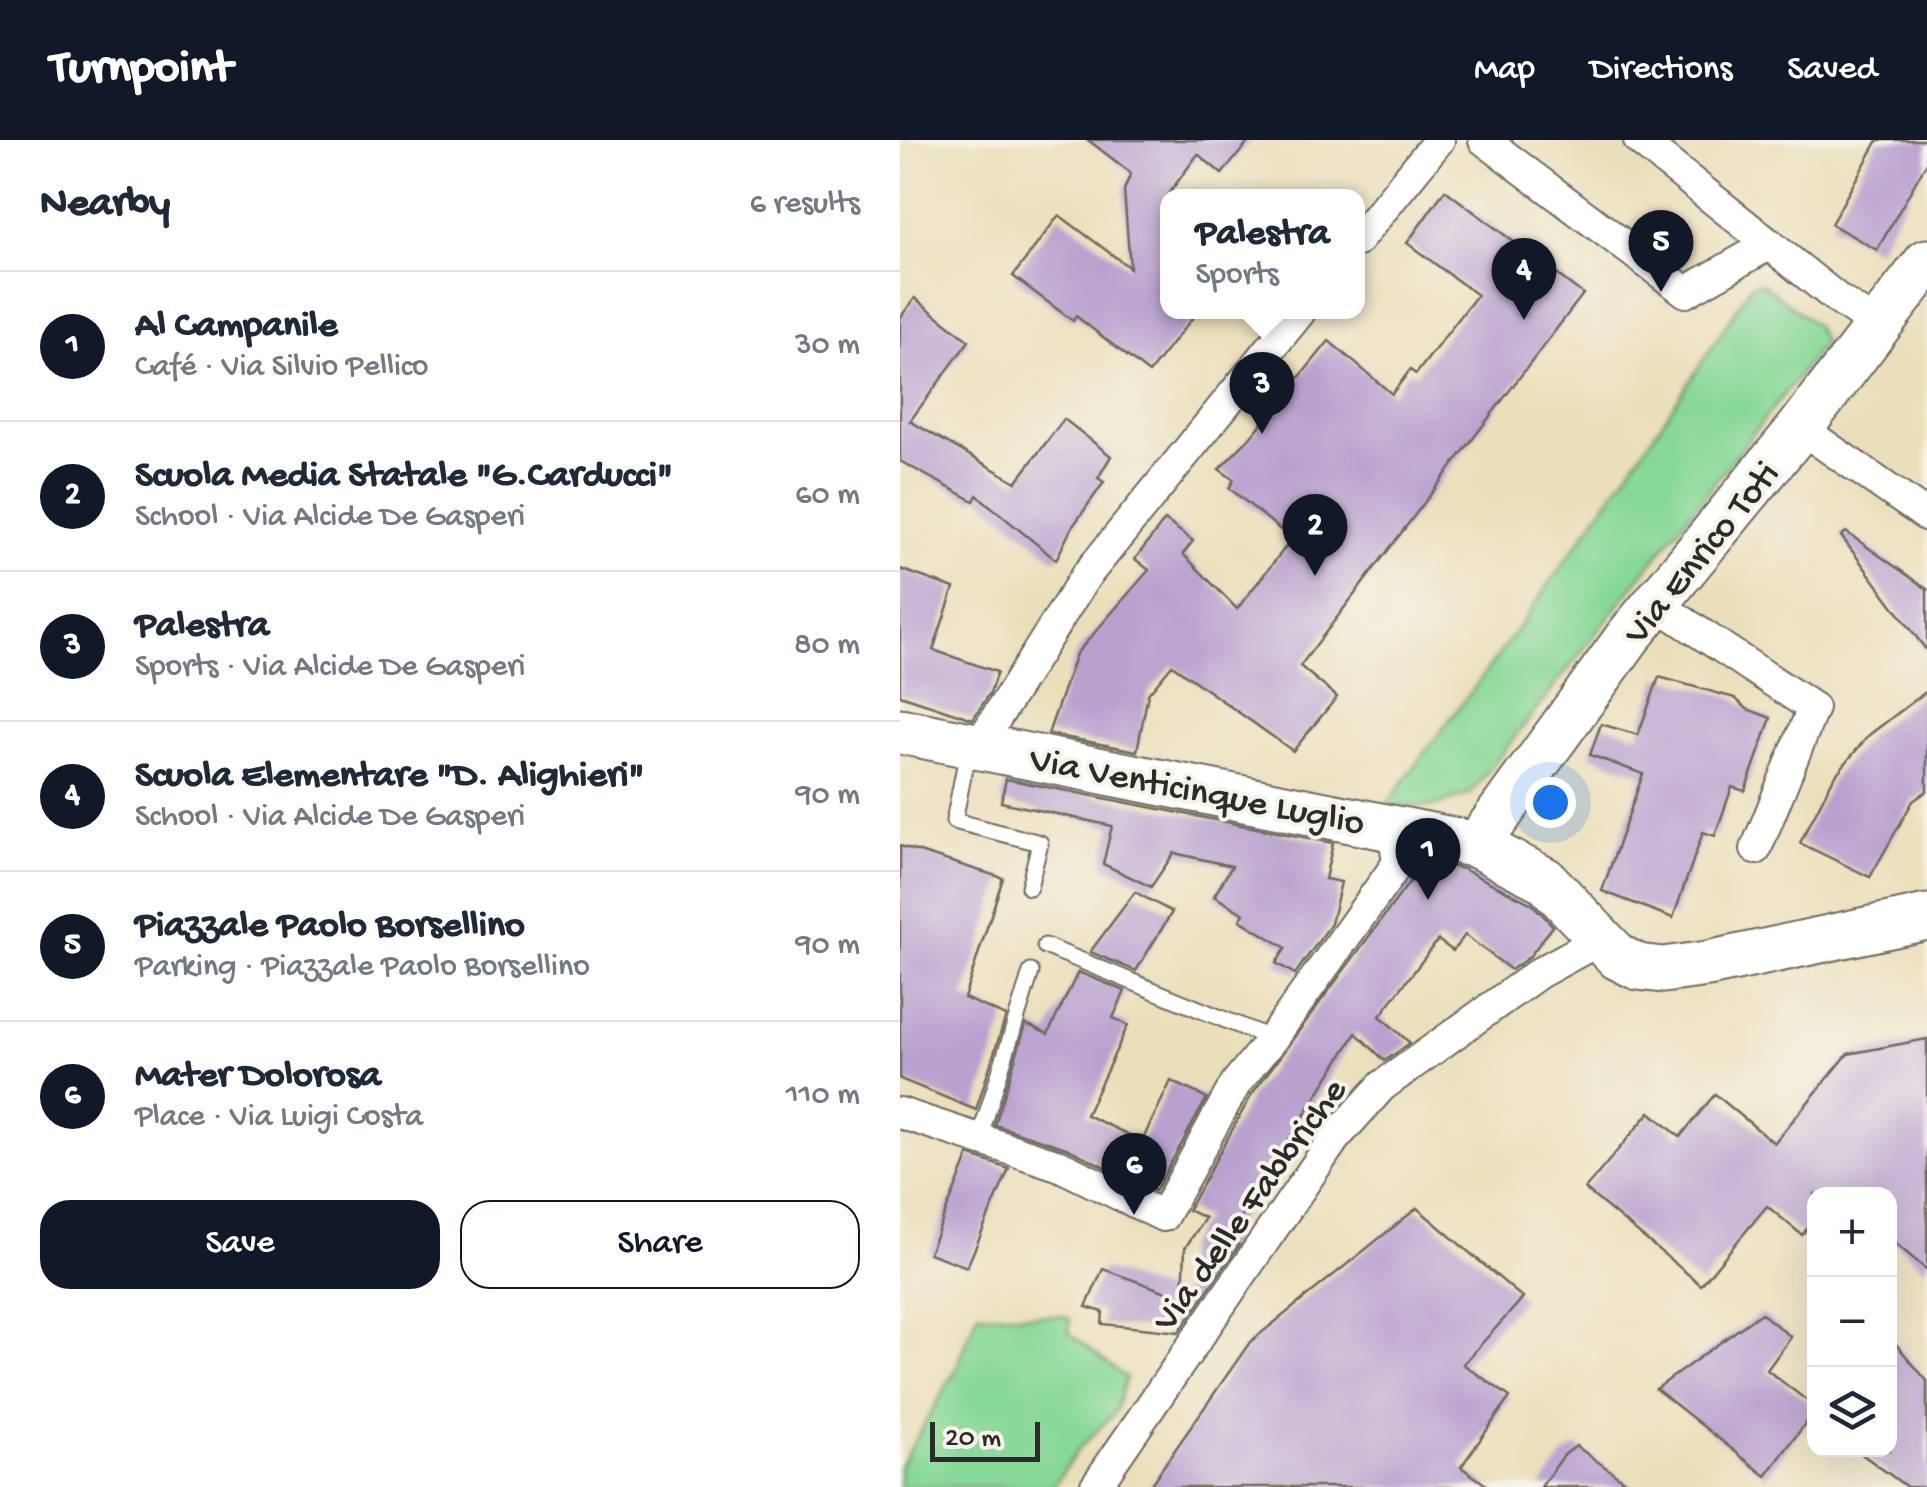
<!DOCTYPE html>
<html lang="en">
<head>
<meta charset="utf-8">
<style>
	body { margin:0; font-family:"Gochi Hand",sans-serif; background:#f2f2f3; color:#1f2937 }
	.controls { position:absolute; right:30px; bottom:30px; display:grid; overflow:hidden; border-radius:20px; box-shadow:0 10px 40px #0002 }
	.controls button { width:90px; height:90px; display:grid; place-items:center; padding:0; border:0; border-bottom:2px solid #e0e1e3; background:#fff; color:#1f2937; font:50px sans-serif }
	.scale { position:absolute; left:30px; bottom:25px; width:110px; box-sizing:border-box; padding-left:10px; border:5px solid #2b2b2b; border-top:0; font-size:28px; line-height:35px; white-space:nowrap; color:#2b2b2b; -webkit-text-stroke:8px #f7f3e8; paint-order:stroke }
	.you { position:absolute; left:650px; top:662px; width:35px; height:35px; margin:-25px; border:8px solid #fff; border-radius:50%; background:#1a73e8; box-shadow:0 0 0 15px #1a73e833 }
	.badge { display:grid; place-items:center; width:65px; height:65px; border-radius:50%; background:#111827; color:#fff; font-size:32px; font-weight:700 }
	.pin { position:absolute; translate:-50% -82px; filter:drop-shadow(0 2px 5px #0008) }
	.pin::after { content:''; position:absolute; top:52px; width:35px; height:30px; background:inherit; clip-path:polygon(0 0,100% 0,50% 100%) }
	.popup { position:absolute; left:260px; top:49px; width:205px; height:130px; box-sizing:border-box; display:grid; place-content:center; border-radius:20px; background:#fff; filter:drop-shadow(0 2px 8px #0005); font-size:32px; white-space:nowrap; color:#747a83 }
	.popup b { font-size:38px; color:#1f2937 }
	.popup::after { content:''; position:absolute; left:50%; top:100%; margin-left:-20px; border:20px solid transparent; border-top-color:#fff }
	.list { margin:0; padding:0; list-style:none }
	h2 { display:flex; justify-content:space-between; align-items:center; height:130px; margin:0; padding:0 40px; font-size:42px }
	h2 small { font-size:32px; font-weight:400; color:#747a83 }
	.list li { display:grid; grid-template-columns:65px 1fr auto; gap:30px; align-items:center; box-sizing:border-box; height:150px; padding:0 40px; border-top:2px solid #e0e1e3 }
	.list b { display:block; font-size:38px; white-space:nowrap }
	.list p { margin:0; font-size:32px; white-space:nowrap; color:#747a83 }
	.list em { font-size:32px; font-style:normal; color:#747a83 }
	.actions { display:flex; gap:20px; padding:30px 40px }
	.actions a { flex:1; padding:22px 0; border:2px solid #111827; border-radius:30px; text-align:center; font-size:35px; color:#111827 }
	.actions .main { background:#111827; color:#fff }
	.icon { flex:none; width:55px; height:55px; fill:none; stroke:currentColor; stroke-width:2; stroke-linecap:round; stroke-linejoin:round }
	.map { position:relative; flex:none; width:1027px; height:1347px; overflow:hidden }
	header { display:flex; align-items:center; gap:60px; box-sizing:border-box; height:140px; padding:0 50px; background:#111827; color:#fff }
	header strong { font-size:48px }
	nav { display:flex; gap:55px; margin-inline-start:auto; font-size:35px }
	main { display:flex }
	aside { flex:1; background:#fff }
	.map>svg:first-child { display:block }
</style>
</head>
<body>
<header>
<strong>Turnpoint</strong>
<nav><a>Map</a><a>Directions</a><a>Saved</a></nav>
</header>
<main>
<aside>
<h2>Nearby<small>6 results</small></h2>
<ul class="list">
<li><span class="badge">1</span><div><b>Al Campanile</b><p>Café · Via Silvio Pellico</p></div><em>30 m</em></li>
<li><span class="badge">2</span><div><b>Scuola Media Statale &quot;G.Carducci&quot;</b><p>School · Via Alcide De Gasperi</p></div><em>60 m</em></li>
<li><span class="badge">3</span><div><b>Palestra</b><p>Sports · Via Alcide De Gasperi</p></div><em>80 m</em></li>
<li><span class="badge">4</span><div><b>Scuola Elementare &quot;D. Alighieri&quot;</b><p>School · Via Alcide De Gasperi</p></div><em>90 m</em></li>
<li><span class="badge">5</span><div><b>Piazzale Paolo Borsellino</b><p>Parking · Piazzale Paolo Borsellino</p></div><em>90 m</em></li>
<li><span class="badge">6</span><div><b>Mater Dolorosa</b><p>Place · Via Luigi Costa</p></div><em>110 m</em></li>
</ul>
<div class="actions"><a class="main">Save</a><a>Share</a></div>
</aside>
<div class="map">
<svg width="1027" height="1347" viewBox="0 0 1027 1347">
	<rect width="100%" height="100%" fill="#f7f3e8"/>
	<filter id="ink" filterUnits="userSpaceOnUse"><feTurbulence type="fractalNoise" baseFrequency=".01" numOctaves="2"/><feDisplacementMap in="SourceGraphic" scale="20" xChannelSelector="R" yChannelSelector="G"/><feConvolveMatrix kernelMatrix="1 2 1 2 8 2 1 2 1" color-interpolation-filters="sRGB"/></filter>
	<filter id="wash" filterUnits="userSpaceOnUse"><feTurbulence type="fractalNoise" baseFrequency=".0048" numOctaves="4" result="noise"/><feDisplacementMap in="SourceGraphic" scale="40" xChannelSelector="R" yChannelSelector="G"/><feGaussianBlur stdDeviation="2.25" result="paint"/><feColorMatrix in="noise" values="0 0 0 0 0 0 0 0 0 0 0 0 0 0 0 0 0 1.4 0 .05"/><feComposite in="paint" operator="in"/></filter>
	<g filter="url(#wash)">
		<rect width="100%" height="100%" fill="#ebdfbb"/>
		<g fill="#88d898" stroke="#5a8262" stroke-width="2.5">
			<path d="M 862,143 L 915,185 L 924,203 L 570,654 L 536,666 L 485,667 C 529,605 577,546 621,484 C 700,372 780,261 852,144 Z"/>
			<path d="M 78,1173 L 163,1176 L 170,1179 L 169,1193 L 226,1238 L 215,1272 L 177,1311 L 153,1347 L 0,1347 L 0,1326 L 55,1232 Z"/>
		</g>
		<g id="blocks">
			<g fill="#b8a1cf">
				<path d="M 188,0 L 350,0 L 322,34 L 298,14 L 267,56 L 267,172 L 297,172 L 249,233 L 176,176 L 173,181 L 113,136 L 159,75 L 230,128 L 224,50 L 231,33 Z"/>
				<path d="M 978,0 L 1027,0 L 1027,22 L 977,110 L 931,84 Z"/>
				<path d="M 545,50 L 683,154 L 400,526 L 437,557 L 393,611 L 272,525 L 248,554 L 237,611 L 148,594 L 176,514 L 249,430 L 235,419 L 265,380 L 293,401 L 283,414 L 337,469 L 392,399 L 329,348 L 334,340 L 319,329 L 350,298 L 429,201 L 492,254 L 510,230 L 516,234 L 577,155 L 507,103 Z"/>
				<path d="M 15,158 L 69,201 L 10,281 L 116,342 L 164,279 L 211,316 L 198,338 L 204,342 L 171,389 L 156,420 L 77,355 L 74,361 L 0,321 L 0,178 Z"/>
				<path d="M 946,392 L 1027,449 L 1027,511 L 941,396 Z"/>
				<path d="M 0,429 L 54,448 L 33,510 L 97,532 L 90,553 L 73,579 L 0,555 Z"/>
				<path d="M 759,537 L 835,558 L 847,569 L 871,578 L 845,651 L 832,647 L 815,696 L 803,692 L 773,778 L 702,751 L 743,634 L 690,615 L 701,584 L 738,595 Z"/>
				<path d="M 1027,551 L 1027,651 L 1013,661 L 970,737 L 900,703 L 934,637 L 969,595 Z"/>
				<path d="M 106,639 L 433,703 L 425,739 L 441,742 L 431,784 L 395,834 L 376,823 L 386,808 L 340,780 L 344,774 L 314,756 L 332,726 L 274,713 L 251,747 L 203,724 L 212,686 L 101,662 Z"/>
				<path d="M 0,706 L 103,738 L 64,858 L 106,876 L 76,970 L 0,939 Z"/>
				<path d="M 525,721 L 563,729 L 632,764 L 653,786 L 629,817 L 611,830 L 565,795 L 553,811 L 538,800 L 480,876 L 510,903 L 485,921 L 456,893 L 328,1097 L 339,1105 L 279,1192 L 202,1184 L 203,1172 L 186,1167 L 203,1129 L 283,1158 L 285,1108 L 305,1078 L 288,1070 L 352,954 Z"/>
				<path d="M 235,752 L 272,772 L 236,831 L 190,812 Z"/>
				<path d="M 178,832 L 225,851 L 213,878 L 228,885 L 186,975 L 242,1001 L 271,941 L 307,958 L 255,1051 L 166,1008 L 95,985 L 126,884 L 148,894 Z"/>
				<path d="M 1027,899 L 1027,1130 L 990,1099 L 990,1054 L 914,1054 L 914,1080 L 902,1095 L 867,1066 L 801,1145 L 685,1049 L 750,972 L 780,997 L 815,954 L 874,1003 L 948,914 Z"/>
				<path d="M 69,1015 L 109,1029 L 67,1127 L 29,1113 Z"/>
				<path d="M 517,1068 L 623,1158 L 563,1224 L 610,1257 L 561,1327 L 589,1347 L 249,1347 L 350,1202 Z"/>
				<path d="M 861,1173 L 891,1197 L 867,1230 L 914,1266 L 914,1272 L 866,1336 L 756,1249 Z"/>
				<path d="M 990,1197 L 1027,1241 L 1027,1347 L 1007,1347 L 956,1310 L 990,1310 Z"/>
				<path d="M 676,1306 L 733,1347 L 641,1347 L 664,1315 Z"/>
			</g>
		</g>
	</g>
	<g filter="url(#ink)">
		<use href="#blocks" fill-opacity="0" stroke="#6e6a5d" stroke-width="2.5"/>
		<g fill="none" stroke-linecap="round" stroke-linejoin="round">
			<g stroke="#6e6a5d" stroke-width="19">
				<g id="lane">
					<path d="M 68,611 L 54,681 L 140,703 L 129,747"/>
					<path d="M 145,806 L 372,899"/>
					<path d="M 79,999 L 131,832"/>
				</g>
			</g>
			<g stroke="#6e6a5d" stroke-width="34">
				<g id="street">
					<path d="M 584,0 L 786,152 L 870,104"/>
					<path d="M 739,0 L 939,160 L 976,185"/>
					<path d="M 457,101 L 539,0"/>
					<path d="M 900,288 L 1027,376"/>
					<path d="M 755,463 L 913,568 L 856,709"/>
					<path d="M 79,605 L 185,437 L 400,172"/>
					<path d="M 0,973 L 158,1025 L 263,1076 L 336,943 L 372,899 L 498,723 L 493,687"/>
					<path d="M 195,1347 L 435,998 L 482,946 L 639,833 L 703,798"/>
				</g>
			</g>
			<g stroke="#6e6a5d" stroke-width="49">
				<g id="secondary">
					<path d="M 0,591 L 577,705 L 645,740 L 718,817 L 738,827 L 763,830 L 808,824 L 1027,777"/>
					<path d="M 577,705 L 728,497 L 900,288 L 1027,122"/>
				</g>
			</g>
			<use href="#lane" stroke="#fff" stroke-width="15"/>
			<use href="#street" stroke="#fff" stroke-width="30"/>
			<use href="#secondary" stroke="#fff" stroke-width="45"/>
		</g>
	</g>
	<g text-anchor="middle" stroke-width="8" stroke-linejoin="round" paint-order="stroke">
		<g font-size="38" fill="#2b2b2b" stroke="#f7f3e8">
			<text transform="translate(799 411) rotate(-51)" y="13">Via Enrico Toti</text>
			<text transform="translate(298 648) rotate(11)" y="13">Via Venticinque Luglio</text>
			<text transform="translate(347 1063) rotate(-54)" y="13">Via delle Fabbriche</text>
		</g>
	</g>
</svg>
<div class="controls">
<button>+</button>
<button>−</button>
<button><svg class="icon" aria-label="layers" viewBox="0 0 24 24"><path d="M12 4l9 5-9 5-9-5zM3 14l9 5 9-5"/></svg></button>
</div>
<div class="scale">20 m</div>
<div class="you"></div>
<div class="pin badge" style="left:528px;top:760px">1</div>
<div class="pin badge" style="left:415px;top:436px">2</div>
<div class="pin badge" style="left:362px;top:294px">3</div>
<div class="popup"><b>Palestra</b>Sports</div>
<div class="pin badge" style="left:624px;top:180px">4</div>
<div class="pin badge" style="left:761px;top:152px">5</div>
<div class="pin badge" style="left:234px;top:1075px">6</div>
</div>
</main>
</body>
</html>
